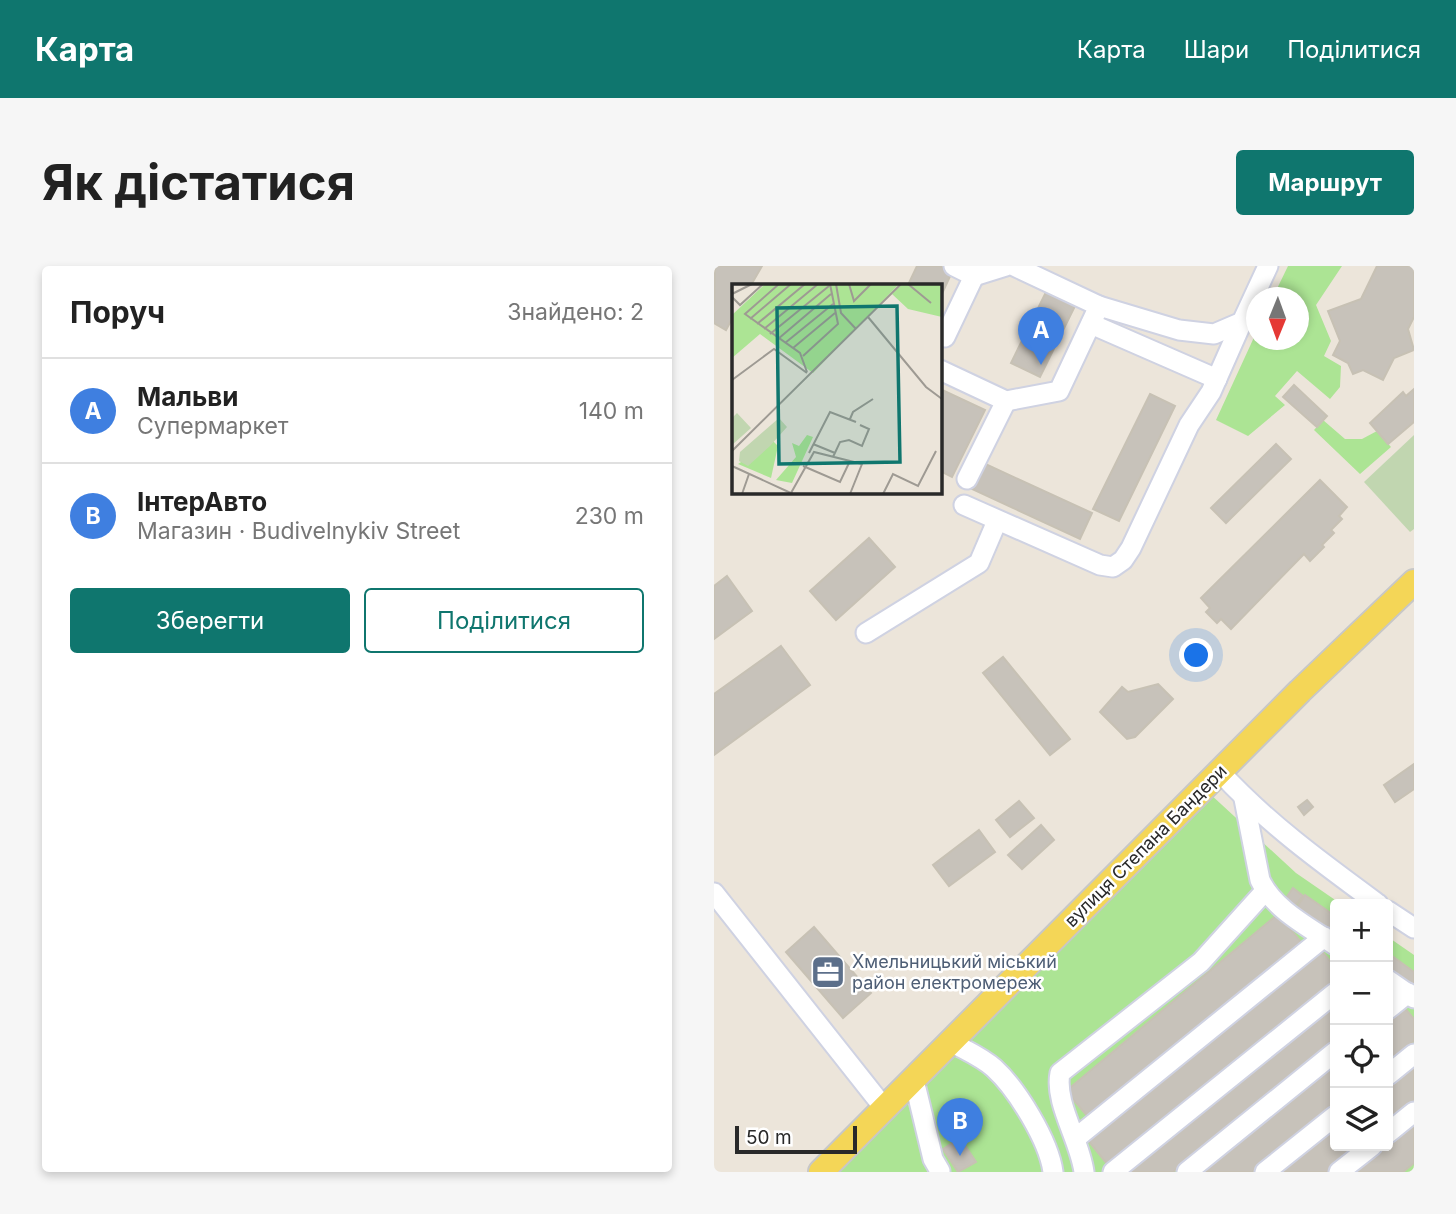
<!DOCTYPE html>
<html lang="uk">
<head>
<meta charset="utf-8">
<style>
	body { margin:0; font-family:Inter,sans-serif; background:#f6f6f6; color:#222 }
	.controls { position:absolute; right:21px; bottom:21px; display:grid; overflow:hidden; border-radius:7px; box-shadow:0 4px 10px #0003 }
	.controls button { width:63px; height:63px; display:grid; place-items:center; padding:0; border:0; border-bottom:2px solid #e0e0e0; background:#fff; color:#222; font:35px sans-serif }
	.compass { position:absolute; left:532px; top:21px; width:63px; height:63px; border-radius:50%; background:#fff; box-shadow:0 4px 10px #0003; rotate:181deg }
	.scale { position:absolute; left:21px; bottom:18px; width:122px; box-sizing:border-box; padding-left:7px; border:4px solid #292929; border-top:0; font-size:19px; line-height:24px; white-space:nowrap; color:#292929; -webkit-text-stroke:5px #fff; paint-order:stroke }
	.you { position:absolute; left:483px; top:390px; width:24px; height:24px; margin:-18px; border:5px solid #fff; border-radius:50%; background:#1a73e8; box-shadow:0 0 0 10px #1a73e833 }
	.badge { display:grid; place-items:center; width:46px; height:46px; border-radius:50%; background:#0f766e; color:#fff; font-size:23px; font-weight:700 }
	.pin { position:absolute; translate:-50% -58px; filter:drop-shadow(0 2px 4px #0008) }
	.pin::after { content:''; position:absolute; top:37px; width:24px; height:21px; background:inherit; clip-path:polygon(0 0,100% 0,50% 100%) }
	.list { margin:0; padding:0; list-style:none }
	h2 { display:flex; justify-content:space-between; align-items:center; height:91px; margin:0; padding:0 28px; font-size:30px }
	h2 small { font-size:23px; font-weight:400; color:#767676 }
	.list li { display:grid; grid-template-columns:46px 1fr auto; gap:21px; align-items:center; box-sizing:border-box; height:105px; padding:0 28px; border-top:2px solid #e0e0e0 }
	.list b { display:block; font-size:26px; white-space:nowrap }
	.list p { margin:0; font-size:23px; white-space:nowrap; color:#767676 }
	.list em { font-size:23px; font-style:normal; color:#767676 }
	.actions { display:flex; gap:14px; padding:21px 28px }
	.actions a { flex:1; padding:16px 0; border:2px solid #0f766e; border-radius:7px; text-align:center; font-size:24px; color:#0f766e }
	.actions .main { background:#0f766e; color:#fff }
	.icon { flex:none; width:38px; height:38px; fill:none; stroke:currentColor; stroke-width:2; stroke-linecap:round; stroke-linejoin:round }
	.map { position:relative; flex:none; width:700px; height:906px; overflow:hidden; border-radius:7px }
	header { display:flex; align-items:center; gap:42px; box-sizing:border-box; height:98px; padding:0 35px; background:#0f766e; color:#fff }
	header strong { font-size:33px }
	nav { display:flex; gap:38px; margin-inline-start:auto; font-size:24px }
	.intro { display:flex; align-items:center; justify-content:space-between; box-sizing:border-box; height:168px; padding:0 42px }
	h1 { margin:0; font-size:49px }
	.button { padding:18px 32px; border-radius:7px; background:#0f766e; color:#fff; font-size:24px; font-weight:700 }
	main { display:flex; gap:42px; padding:0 42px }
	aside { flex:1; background:#fff; border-radius:7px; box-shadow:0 4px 10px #0003 }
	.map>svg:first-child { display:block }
</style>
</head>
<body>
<header>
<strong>Карта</strong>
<nav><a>Карта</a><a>Шари</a><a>Поділитися</a></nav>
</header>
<div class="intro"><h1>Як дістатися</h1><a class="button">Маршрут</a></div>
<main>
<aside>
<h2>Поруч<small>Знайдено: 2</small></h2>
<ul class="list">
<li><span class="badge" style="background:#3f7fe0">A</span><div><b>Мальви</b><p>Супермаркет</p></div><em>140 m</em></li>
<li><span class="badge" style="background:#3f7fe0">B</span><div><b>ІнтерАвто</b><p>Магазин · Budivelnykiv Street</p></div><em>230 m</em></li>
</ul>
<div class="actions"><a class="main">Зберегти</a><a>Поділитися</a></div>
</aside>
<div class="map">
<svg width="700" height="906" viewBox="0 0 700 906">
	<rect width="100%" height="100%" fill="#ece5da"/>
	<g fill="#ace494">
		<path d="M 574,0 L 628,0 L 602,39 L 617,75 L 610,90 L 627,100 L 626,121 L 616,133 L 583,105 L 561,130 L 571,139 L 534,170 L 502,154 L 542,67 L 542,74 L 584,74 L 584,32 L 559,31 Z"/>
		<path d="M 609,154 L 631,173 L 648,173 L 663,165 L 677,181 L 646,208 L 600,164 Z"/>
		<path d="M 495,527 L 582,607 L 627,638 L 621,638 L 621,880 L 674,880 L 674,671 L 700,689 L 700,906 L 117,906 Z"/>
	</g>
	<path fill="#c1d6b0" d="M 700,169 L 700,263 L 696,266 L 650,216 Z"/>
	<g fill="#c7c2ba" stroke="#c7c1b4" stroke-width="2">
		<path d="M 1,0 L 48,0 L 37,19 L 19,19 L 19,51 L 12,64 L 0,57 Z"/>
		<path d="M 203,0 L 226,0 L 238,6 L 226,32 L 226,19 L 194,19 Z"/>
		<path d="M 663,0 L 700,0 L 700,51 L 694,63 L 700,84 L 680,92 L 669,114 L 649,104 L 639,108 L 634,97 L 619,89 L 626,75 L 614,45 L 647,33 Z"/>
		<path d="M 333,24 L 362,38 L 326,111 L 297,97 Z"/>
		<path d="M 580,119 L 613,150 L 603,161 L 569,131 Z"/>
		<path d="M 226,123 L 271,144 L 238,211 L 226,205 Z"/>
		<path d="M 700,123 L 700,156 L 674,178 L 656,157 L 689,126 L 692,130 Z"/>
		<path d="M 436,128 L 461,140 L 405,255 L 379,243 Z"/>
		<path d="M 562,178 L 577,193 L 512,257 L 497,242 Z"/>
		<path d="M 267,196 L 378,247 L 366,273 L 256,222 Z"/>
		<path d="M 606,214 L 633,241 L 625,250 L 628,253 L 617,264 L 620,267 L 608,279 L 610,281 L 596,295 L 590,288 L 517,363 L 507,353 L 503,357 L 492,346 L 496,342 L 487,332 Z"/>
		<path d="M 155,272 L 181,301 L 122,354 L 96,325 Z"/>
		<path d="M 13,310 L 38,345 L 0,373 L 0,320 Z"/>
		<path d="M 67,380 L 96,419 L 0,489 L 0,428 Z"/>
		<path d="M 289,391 L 356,473 L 336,489 L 269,407 Z"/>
		<path d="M 444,418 L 459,433 L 421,471 L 413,473 L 386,446 L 408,421 L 414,426 Z"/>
		<path d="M 700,498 L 700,523 L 681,536 L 670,519 Z"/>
		<path d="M 593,534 L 599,541 L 590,549 L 584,541 Z"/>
		<path d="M 305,535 L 320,552 L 296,571 L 282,554 Z"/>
		<path d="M 327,559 L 340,574 L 308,603 L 294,589 Z"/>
		<path d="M 265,564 L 281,586 L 235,620 L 219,599 Z"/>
		<path d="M 579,622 L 589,630 L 579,642 L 570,635 Z"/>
		<path d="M 591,629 L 621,650 L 621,671 L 581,644 Z"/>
		<path d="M 564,648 L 587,676 L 375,852 L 352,825 Z"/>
		<path d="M 100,661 L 157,727 L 129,752 L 72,686 Z"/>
		<path d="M 606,683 L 621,701 L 621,715 L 394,899 L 372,872 Z"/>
		<path d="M 674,687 L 700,706 L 700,726 L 674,708 Z"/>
		<path d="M 621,733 L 621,776 L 459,906 L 406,906 Z"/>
		<path d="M 689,740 L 700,753 L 700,775 L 674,796 L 674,752 Z"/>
		<path d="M 621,795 L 621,839 L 538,906 L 484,906 Z"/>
		<path d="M 700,796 L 700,836 L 674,857 L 674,817 Z"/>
		<path d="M 700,856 L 700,897 L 689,906 L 638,906 Z"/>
		<path d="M 621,859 L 621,880 L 645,880 L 613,906 L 563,906 Z"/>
		<path d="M 246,872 L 262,896 L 244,906 L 229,883 Z"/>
	</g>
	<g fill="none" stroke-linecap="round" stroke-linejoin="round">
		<g stroke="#cfd2e2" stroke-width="23">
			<g id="minor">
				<path d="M 240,0 L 260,10 L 292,0"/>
				<path d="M 300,0 L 385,40 L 465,64 L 500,68 L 528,56 L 554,0"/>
				<path d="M 377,58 L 503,113"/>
				<path d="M 231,71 L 260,10"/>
				<path d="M 226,104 L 292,135 L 345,125 L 385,40"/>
				<path d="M 253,213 L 292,135"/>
				<path d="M 250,239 L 386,299 L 399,301 L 409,294 L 417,282 L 475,159 L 497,126 L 528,56"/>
				<path d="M 152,367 L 265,297 L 283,255"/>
				<path d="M 506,506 C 553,557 608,597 664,638"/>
				<path d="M 530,533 L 546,614 C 560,644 595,661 621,679"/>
				<path d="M 0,627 L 171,843"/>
				<path d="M 674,645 L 700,662"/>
				<path d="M 674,714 L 700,732"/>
				<path d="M 674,743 L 694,727"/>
				<path d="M 237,776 C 251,784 268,791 280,802 C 303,823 335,875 339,906"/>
				<path d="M 674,809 L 700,788"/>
				<path d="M 200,814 L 219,893 L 226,905"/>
				<path d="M 674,867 L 700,846"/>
				<path d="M 362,872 L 610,671"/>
				<path d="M 370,906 C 366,874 340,837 346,807 L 487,696 L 551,625"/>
				<path d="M 399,906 L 621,727"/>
				<path d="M 473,906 L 621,786"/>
				<path d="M 551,906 L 621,850"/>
				<path d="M 625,906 L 658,880"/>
			</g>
		</g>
		<g stroke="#c7c7c7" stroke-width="28">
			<path id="major" d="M 107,906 L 586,425 L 700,316"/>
		</g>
		<use href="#minor" stroke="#fff" stroke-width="19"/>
		<use href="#major" stroke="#f4d657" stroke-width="24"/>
	</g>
	<defs>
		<g id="office-square" transform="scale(1.75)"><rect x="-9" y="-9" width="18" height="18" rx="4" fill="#5c6f8a" stroke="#fff"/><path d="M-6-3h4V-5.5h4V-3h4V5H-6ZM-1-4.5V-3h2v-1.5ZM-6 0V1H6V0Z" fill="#fff"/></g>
	</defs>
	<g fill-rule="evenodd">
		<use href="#office-square" x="114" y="706"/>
	</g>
	<g text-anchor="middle" stroke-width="5" stroke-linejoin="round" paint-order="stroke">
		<g font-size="18" fill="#292929" stroke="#fff">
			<text transform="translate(432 580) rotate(-45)" y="6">вулиця Степана Бандери</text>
		</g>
		<g font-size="18" fill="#4e5e75" stroke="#fff" text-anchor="start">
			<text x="138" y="702">Хмельницький міський<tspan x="138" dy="21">район електромереж</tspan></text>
		</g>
	</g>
	<g transform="translate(18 18)">
		<rect width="210" height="210" fill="#ece5da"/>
		<path d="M 33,0 L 167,0 L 81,89 L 28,50 L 0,74 L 0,31 ZM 170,0 L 210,0 L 210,33 L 176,25 L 160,10 ZM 75,151 L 81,153 L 60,199 L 44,196 L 64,173 L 60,159 L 67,162 ZM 41,157 L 46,162 L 39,194 L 6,180 Z" fill="#ace494"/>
		<path d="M 5,129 L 19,144 L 0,161 L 0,134 ZM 47,134 L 55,143 L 38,162 L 16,182 L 7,177 L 8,168 Z" fill="#c1d6b0"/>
		<path fill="none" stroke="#9e9a93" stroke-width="2" d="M 47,0 L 13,30 L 68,69 L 75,88M 104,0 L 109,29 L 124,45M 117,0 L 122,17 L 139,0M 176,0 L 199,19M 0,10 L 20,0M 0,13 L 8,21 L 31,0M 136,33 L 194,103 L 210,115M 18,35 L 59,0M 25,40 L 73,0M 32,45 L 86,0M 38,50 L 97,2M 46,55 L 99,10M 53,59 L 101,20M 61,64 L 103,29M 71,72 L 106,40 L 98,0M 0,96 L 42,65 L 75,89M 118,135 L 121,128 L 141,115M 81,160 L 103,169M 0,167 L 169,0M 77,169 L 98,128 L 124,138M 101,173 L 108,158 L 117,156 L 130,162 L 137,145 L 128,141M 0,182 L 61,210M 71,182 L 108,198 L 117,179M 59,209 L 82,168 L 130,180 L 118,210M 10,210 L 17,190M 151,210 L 161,190 L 186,202 L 204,167"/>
		<path fill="#0f766e" fill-opacity="0.15" stroke="#0f766e" stroke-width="3.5" d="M 165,22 L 168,178 L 47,180 L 45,24 Z"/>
		<rect width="210" height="210" fill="none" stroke="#292929" stroke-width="3.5"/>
	</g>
</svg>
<div class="controls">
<button>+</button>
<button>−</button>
<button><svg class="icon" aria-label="locate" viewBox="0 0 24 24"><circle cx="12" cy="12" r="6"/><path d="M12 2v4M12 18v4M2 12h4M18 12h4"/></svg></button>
<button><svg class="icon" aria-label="layers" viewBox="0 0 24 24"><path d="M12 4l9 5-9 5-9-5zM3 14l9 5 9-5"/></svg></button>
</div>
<svg class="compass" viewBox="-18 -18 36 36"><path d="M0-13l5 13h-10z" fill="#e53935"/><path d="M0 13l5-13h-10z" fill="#767676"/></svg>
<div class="scale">50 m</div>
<div class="you"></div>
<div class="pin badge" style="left:327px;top:99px;background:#3f7fe0">A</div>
<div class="pin badge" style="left:246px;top:890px;background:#3f7fe0">B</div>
</div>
</main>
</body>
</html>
